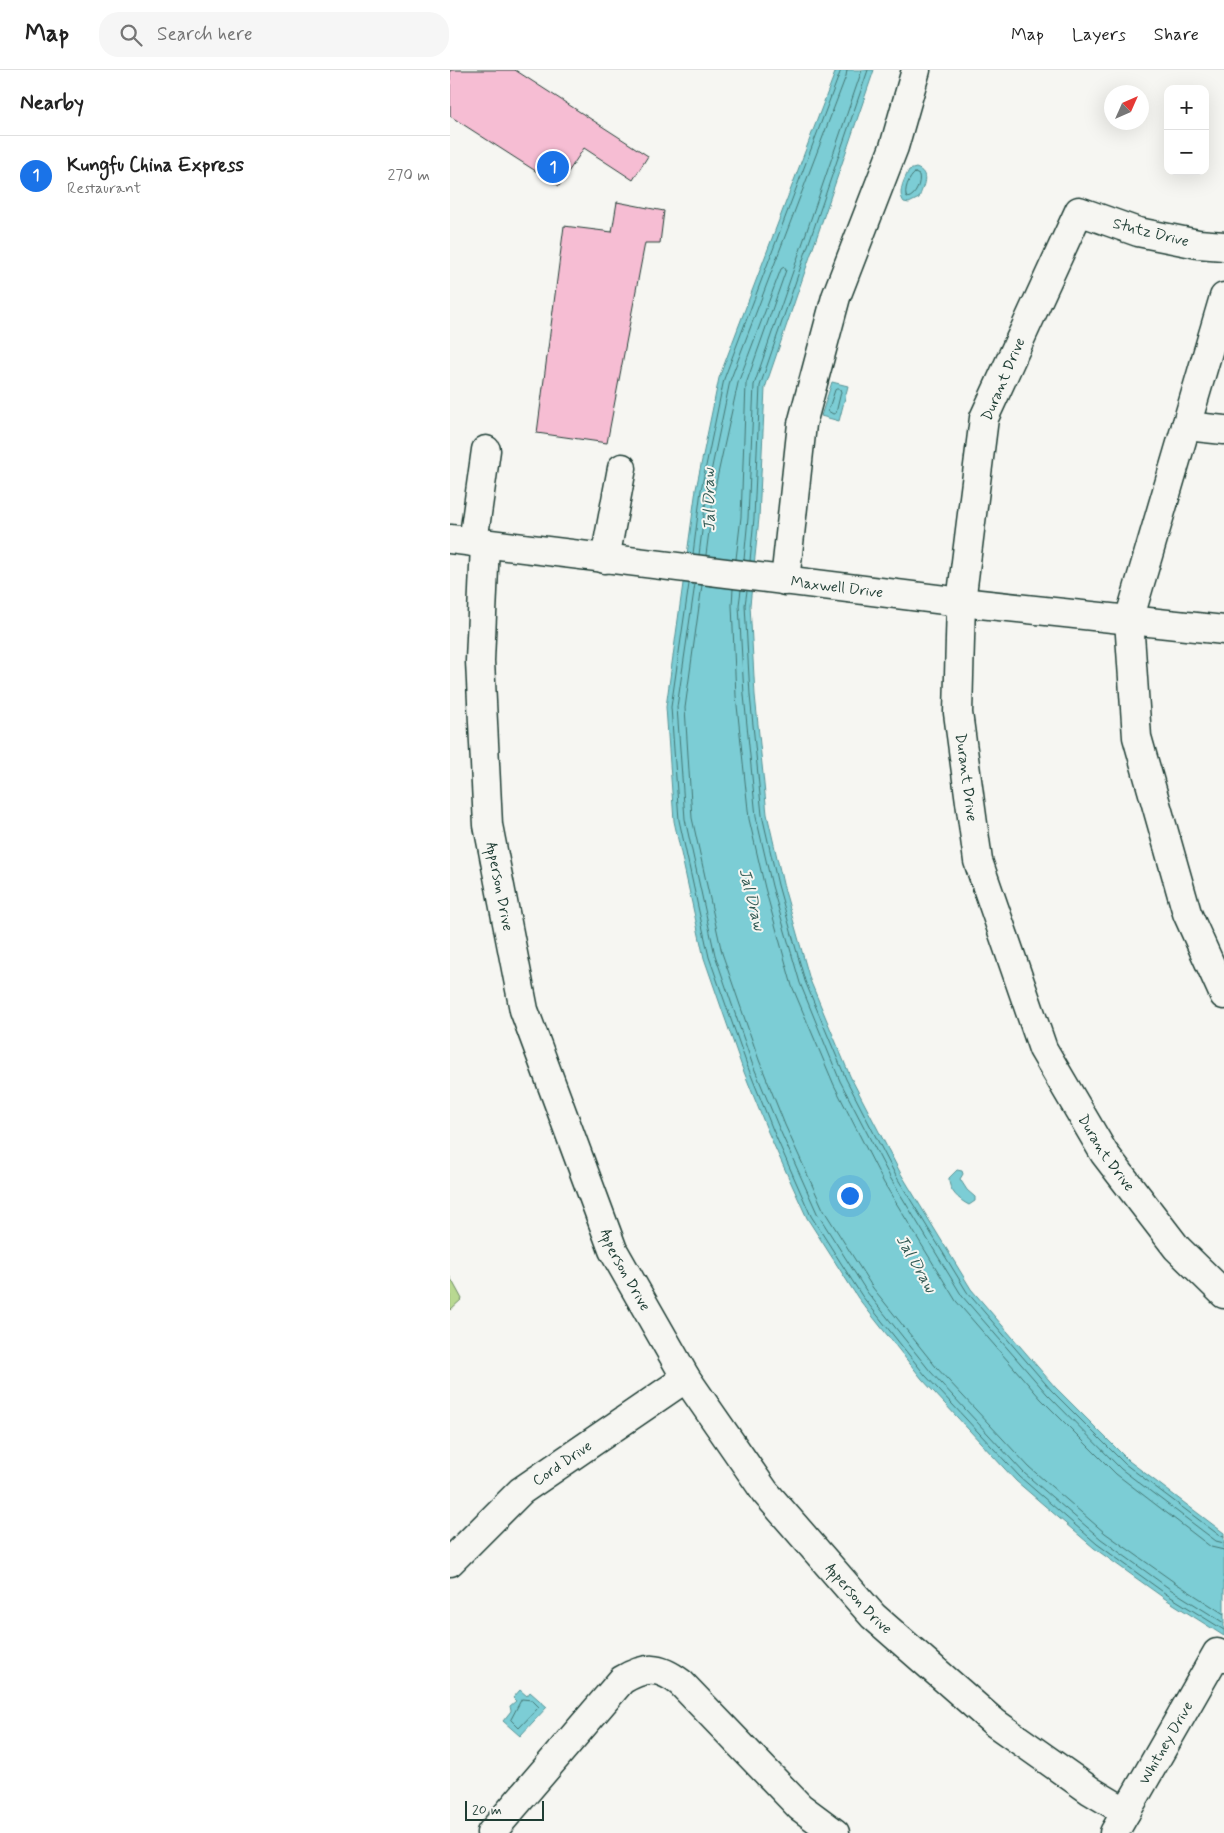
<!DOCTYPE html>
<html lang="en">
<head>
<meta charset="utf-8">
<style>
	body { margin:0; font-family:Mynerve,sans-serif; background:#f6f6f6; color:#222 }
	.controls { position:absolute; right:15px; top:15px; display:grid; overflow:hidden; border-radius:10px; box-shadow:0 5px 20px #0002 }
	.controls button { width:45px; height:45px; display:grid; place-items:center; padding:0; border:0; border-bottom:1px solid #e0e0e0; background:#fff; color:#222; font:25px sans-serif }
	.compass { position:absolute; left:654px; top:15px; width:45px; height:45px; border-radius:50%; background:#fff; box-shadow:0 5px 20px #0002; rotate:45deg }
	.scale { position:absolute; left:15px; bottom:12px; width:79px; box-sizing:border-box; padding-left:5px; border:2px solid #1f3d34; border-top:0; font-size:14px; line-height:18px; white-space:nowrap; color:#1f3d34; -webkit-text-stroke:4px #f6f6f2; paint-order:stroke }
	.you { position:absolute; left:399px; top:1125px; width:18px; height:18px; margin:-12px; border:4px solid #fff; border-radius:50%; background:#1a73e8; box-shadow:0 0 0 8px #1a73e833 }
	.badge { display:grid; place-items:center; width:32px; height:32px; border-radius:50%; background:#1a73e8; color:#fff; font-size:16px; font-weight:700 }
	.pin { position:absolute; translate:-50% -50%; border:2px solid #fff; box-shadow:0 1px 5px #0006 }
	.list { margin:0; padding:0; list-style:none }
	h2 { display:flex; justify-content:space-between; align-items:center; height:65px; margin:0; padding:0 20px; font-size:21px }
	h2 small { font-size:16px; font-weight:400; color:#767676 }
	.list li { display:grid; grid-template-columns:32px 1fr auto; gap:15px; align-items:center; box-sizing:border-box; height:80px; padding:0 20px; border-top:1px solid #e0e0e0 }
	.list b { display:block; font-size:19px; white-space:nowrap }
	.list p { margin:0; font-size:16px; white-space:nowrap; color:#767676 }
	.list em { font-size:16px; font-style:normal; color:#767676 }
	.icon { flex:none; width:28px; height:28px; fill:none; stroke:currentColor; stroke-width:2; stroke-linecap:round; stroke-linejoin:round }
	.map { position:relative; flex:none; width:774px; height:1763px; overflow:hidden }
	header { display:flex; align-items:center; gap:30px; box-sizing:border-box; height:70px; padding:0 25px; background:#fff; border-bottom:1px solid #e0e0e0 }
	header strong { font-size:24px }
	nav { display:flex; gap:28px; margin-inline-start:auto; font-size:18px }
	.search { width:350px; height:45px; background:#f6f6f6; display:flex; align-items:center; gap:12px; box-sizing:border-box; padding:0 18px; border-radius:20px; color:#767676; font-size:19px }
	main { display:flex }
	aside { flex:1; background:#fff }
	.map>svg:first-child { display:block }
</style>
</head>
<body>
<header>
<strong>Map</strong>
<div class="search"><svg class="icon" aria-label="search" viewBox="0 0 24 24"><circle cx="10" cy="10" r="6"/><path d="M15 15l6 6"/></svg>Search here</div>
<nav><a>Map</a><a>Layers</a><a>Share</a></nav>
</header>
<main>
<aside>
<h2>Nearby<small></small></h2>
<ul class="list">
<li><span class="badge">1</span><div><b>Kungfu China Express</b><p>Restaurant</p></div><em>270 m</em></li>
</ul>
</aside>
<div class="map">
<svg width="774" height="1763" viewBox="0 0 774 1763">
	<rect width="100%" height="100%" fill="#f6f6f2"/>
	<filter id="ink" filterUnits="userSpaceOnUse"><feTurbulence type="fractalNoise" baseFrequency=".02" numOctaves="2"/><feDisplacementMap in="SourceGraphic" scale="10" xChannelSelector="R" yChannelSelector="G"/><feConvolveMatrix kernelMatrix="1 2 1 2 8 2 1 2 1" color-interpolation-filters="sRGB"/></filter>
	<g filter="url(#ink)">
		<path fill="#b8d891" stroke="#6c8a62" d="M 0,1207 L 12,1229 L 0,1240 Z"/>
		<g fill="#7ccdd5" stroke="#579395">
			<path d="M 386,0 L 424,0 L 315,318 L 309,448 L 300,535 L 305,625 L 317,744 L 333,814 L 360,910 L 400,1006 L 451,1104 L 521,1219 L 605,1317 L 679,1391 L 774,1463 L 774,1566 L 714,1528 L 644,1478 L 566,1411 L 472,1309 L 408,1228 L 357,1148 L 318,1062 L 292,997 L 254,888 L 224,751 L 216,637 L 246,419 L 269,308 Z"/>
			<path d="M 466,98 C 481,103 473,116 469,128 L 459,133 L 454,132 C 447,123 454,110 459,100 Z"/>
			<path d="M 382,312 L 398,316 L 389,351 L 371,346 Z"/>
			<path d="M 507,1100 L 512,1101 L 513,1104 L 510,1109 L 517,1120 L 525,1127 L 525,1131 L 519,1135 C 509,1130 498,1120 499,1108 Z"/>
			<path d="M 70,1620 L 77,1626 L 80,1622 L 97,1637 L 70,1666 L 53,1651 L 61,1641 L 60,1636 L 66,1631 L 63,1628 Z"/>
		</g>
		<g fill="none" stroke-linecap="round" stroke-linejoin="round">
			<g stroke="#447774" stroke-width="1">
				<path d="M 465,103 L 469,105 C 471,112 466,127 457,128 C 453,121 459,107 465,103 Z"/>
				<path d="M 387,319 L 390,319 L 391,322 L 386,343 L 383,344 L 378,341 L 385,320 Z"/>
				<path d="M 243,484 L 251,420 L 274,309 L 391,0"/>
				<path d="M 249,485 L 257,421 L 280,311 L 396,6 L 397,0"/>
				<path d="M 256,485 L 264,422 L 288,313 L 331,199 L 334,197 L 336,200 L 296,314 L 291,447 L 286,489"/>
				<path d="M 294,490 L 298,448 L 304,315 L 412,0"/>
				<path d="M 300,491 L 304,448 L 310,316 L 418,0"/>
				<path d="M 239,514 L 221,637 L 229,750 L 259,887 L 297,995 L 323,1060 L 361,1146 L 412,1226 L 475,1305 L 570,1407 L 647,1474 L 716,1524 L 774,1560"/>
				<path d="M 245,514 L 227,637 L 235,749 L 265,885 L 302,993 L 329,1058 L 367,1143 L 417,1222 L 480,1301 L 574,1403 L 651,1469 L 720,1519 L 774,1553"/>
				<path d="M 252,515 L 235,638 L 242,748 L 272,883 L 309,990 L 335,1055 L 373,1139 L 423,1218 L 486,1297 L 579,1397 L 655,1463 L 724,1512 L 774,1544"/>
				<path d="M 283,519 L 282,535 L 286,626 L 299,749 L 315,818 L 342,916 L 384,1015 L 434,1113 L 506,1231 L 591,1329 L 666,1404 L 761,1477 L 774,1480"/>
				<path d="M 291,520 L 289,535 L 294,625 L 306,747 L 322,816 L 350,913 L 390,1011 L 441,1109 L 512,1226 L 597,1324 L 671,1399 L 766,1471 L 774,1473"/>
				<path d="M 297,521 L 295,535 L 300,625 L 312,745 L 328,815 L 355,911 L 396,1009 L 446,1106 L 517,1222 L 601,1320 L 675,1394 L 769,1465 L 774,1467"/>
				<path d="M 72,1629 L 82,1630 L 89,1637 L 69,1658 L 61,1650 Z"/>
			</g>
		</g>
		<g fill="#f6bdd3" stroke="#1f3d34">
			<path d="M 0,0 L 65,0 L 198,86 L 183,110 L 134,78 L 109,116 L 0,46 Z"/>
			<path d="M 167,132 L 214,141 L 210,173 L 195,173 L 157,373 L 87,363 L 114,156 L 162,162 Z"/>
		</g>
		<g fill="none" stroke-linecap="round" stroke-linejoin="round">
			<g stroke="#1f3d34" stroke-width="31">
				<g id="minor">
					<path id="s1" d="M 774,176 L 748,174 L 688,162 L 629,141 L 534,348 L 511,532 L 508,643 L 528,791 L 593,979 L 654,1083 L 727,1178 L 774,1224"/>
					<path d="M 774,227 L 679,550 L 687,667 L 737,843 L 774,925"/>
					<path d="M 736,356 L 774,360"/>
					<path id="s2" d="M 0,469 L 511,532 L 774,560"/>
					<path d="M 23,472 L 36,380"/>
					<path id="s3" d="M 35,474 L 30,591 L 38,755 L 74,940 L 163,1180 L 236,1308 L 315,1422 L 423,1546 L 545,1653 L 641,1721 L 676,1742"/>
					<path d="M 155,489 L 172,398"/>
					<path d="M 335,511 L 352,354 L 386,227 L 444,77 L 466,0"/>
					<path id="s4" d="M 0,1492 L 71,1421 L 236,1308"/>
					<path d="M 41,1763 L 172,1610 C 196,1596 209,1596 231,1613 L 350,1737 L 385,1763"/>
					<path id="s5" d="M 664,1763 L 767,1583 L 774,1587"/>
				</g>
			</g>
			<use href="#minor" stroke="#f6f6f2" stroke-width="28"/>
		</g>
	</g>
	<g text-anchor="middle" stroke-width="4" stroke-linejoin="round" paint-order="stroke">
		<g font-size="15" fill="#1f3d34" stroke="#f6f6f2">
			<text transform="translate(701 162) rotate(14)" y="5">Stutz Drive</text>
			<text transform="translate(553 309) rotate(-67)" y="5">Durant Drive</text>
			<text dy="5" stroke="none"><textPath href="#s2" startOffset="390">Maxwell Drive</textPath></text>
			<text dy="5" stroke="none"><textPath href="#s1" startOffset="739">Durant Drive</textPath></text>
			<text dy="5" stroke="none"><textPath href="#s3" startOffset="344">Apperson Drive</textPath></text>
			<text dy="5" stroke="none"><textPath href="#s1" startOffset="1144">Durant Drive</textPath></text>
			<text dy="5" stroke="none"><textPath href="#s3" startOffset="749">Apperson Drive</textPath></text>
			<text dy="5" stroke="none"><textPath href="#s4" startOffset="150">Cord Drive</textPath></text>
			<text dy="5" stroke="none"><textPath href="#s3" startOffset="1154">Apperson Drive</textPath></text>
			<text dy="5" stroke="none"><textPath href="#s5" startOffset="104">Whitney Drive</textPath></text>
		</g>
		<g font-size="16" font-style="italic" fill="#325a54" stroke="#f6f6f2">
			<text transform="translate(258 430) rotate(-91)" y="6">Jal Draw</text>
			<text transform="translate(303 829) rotate(76)" y="6">Jal Draw</text>
			<text transform="translate(467 1193) rotate(60)" y="6">Jal Draw</text>
		</g>
	</g>
</svg>
<div class="controls">
<button>+</button>
<button>−</button>
</div>
<svg class="compass" viewBox="-18 -18 36 36"><path d="M0-13l5 13h-10z" fill="#e53935"/><path d="M0 13l5-13h-10z" fill="#767676"/></svg>
<div class="scale">20 m</div>
<div class="you"></div>
<div class="pin badge" style="left:103px;top:97px">1</div>
</div>
</main>
</body>
</html>
